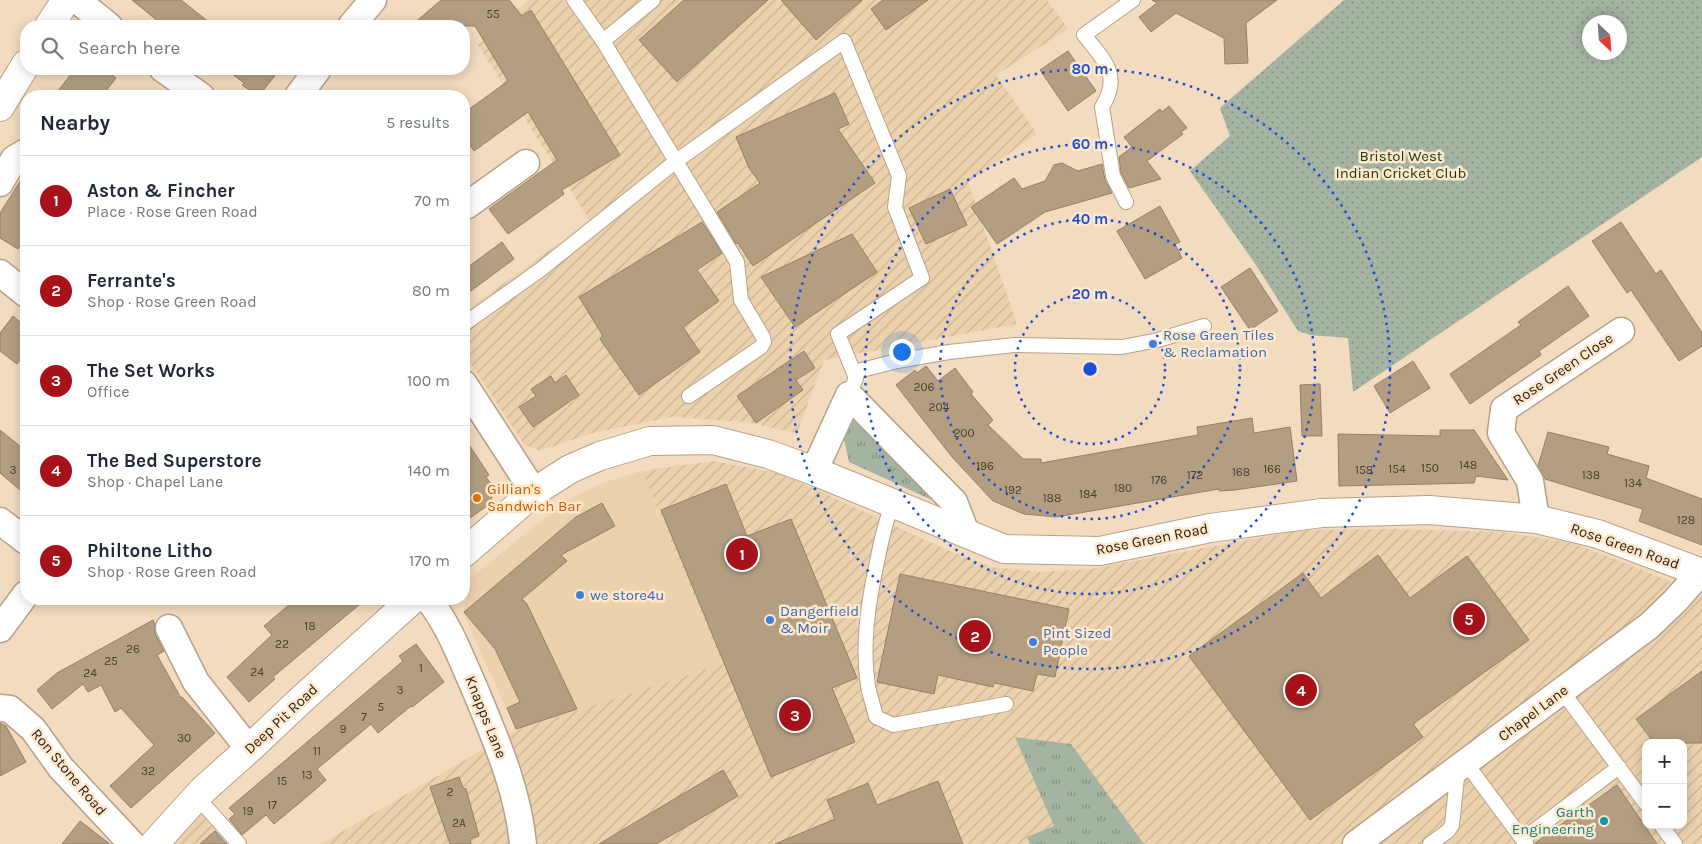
<!DOCTYPE html>
<html lang="en">
<head>
<meta charset="utf-8">
<style>
	body { margin:0; font-family:Karla,sans-serif; background:#f2f2f3; color:#1f2937 }
	.controls { position:absolute; right:15px; bottom:15px; display:grid; overflow:hidden; border-radius:10px; box-shadow:0 2px 12px #0003 }
	.controls button { width:45px; height:45px; display:grid; place-items:center; padding:0; border:0; border-bottom:1px solid #e0e1e3; background:#fff; color:#1f2937; font:25px sans-serif }
	.compass { position:absolute; left:1582px; top:15px; width:45px; height:45px; border-radius:50%; background:#fff; box-shadow:0 2px 12px #0003; rotate:155deg }
	.you { position:absolute; left:901px; top:351px; width:18px; height:18px; margin:-12px; border:4px solid #fff; border-radius:50%; background:#1a73e8; box-shadow:0 0 0 8px #1a73e833 }
	.badge { display:grid; place-items:center; width:32px; height:32px; border-radius:50%; background:#a7121a; color:#fff; font-size:16px; font-weight:700 }
	.pin { position:absolute; translate:-50% -50%; border:2px solid #fff; box-shadow:0 1px 5px #0006 }
	.list { margin:0; padding:0; list-style:none }
	h2 { display:flex; justify-content:space-between; align-items:center; height:65px; margin:0; padding:0 20px; font-size:21px }
	h2 small { font-size:16px; font-weight:400; color:#747a83 }
	.list li { display:grid; grid-template-columns:32px 1fr auto; gap:15px; align-items:center; box-sizing:border-box; height:90px; padding:0 20px; border-top:1px solid #e0e1e3 }
	.list b { display:block; font-size:19px; white-space:nowrap }
	.list p { margin:0; font-size:16px; white-space:nowrap; color:#747a83 }
	.list em { font-size:16px; font-style:normal; color:#747a83 }
	.icon { flex:none; width:28px; height:28px; fill:none; stroke:currentColor; stroke-width:2; stroke-linecap:round; stroke-linejoin:round }
	.map { position:relative; flex:none; width:1702px; height:844px; overflow:hidden }
	.search { position:absolute; background:#fff; box-shadow:0 2px 12px #0003; left:20px; top:20px; width:450px; height:55px; display:flex; align-items:center; gap:12px; box-sizing:border-box; padding:0 18px; border-radius:20px; color:#747a83; font-size:19px }
	.panel { position:absolute; background:#fff; box-shadow:0 2px 12px #0003; left:20px; top:90px; width:450px; height:515px; border-radius:20px }
	.map>svg:first-child { display:block }
</style>
</head>
<body>
<div class="map">
<svg width="1702" height="844" viewBox="0 0 1702 844">
	<defs>
		<pattern id="industrial-furrows" width="10" height="10" patternUnits="userSpaceOnUse" patternTransform="scale(1.25)"><rect width="10" height="10" fill="#ecd1ad"/><path d="M-1 1l2-2M0 10L10 0M9 11l2-2" fill="none" stroke="#cab394"/></pattern>
		<pattern id="grass-tufts" width="24" height="20" patternUnits="userSpaceOnUse" patternTransform="scale(1.25)"><rect width="24" height="20" fill="#a4b3a2"/><path d="M3 7l-1-3M5 7V3M7 7l1-3M15 17l-1-3M17 17v-4M19 17l1-3" fill="none" stroke="#869183"/></pattern>
		<pattern id="park-dots" width="8" height="8" patternUnits="userSpaceOnUse" patternTransform="scale(1.25)"><rect width="8" height="8" fill="#a4b3a2"/><path d="M2 2h.1M6 6h.1" fill="none" stroke="#869183" stroke-width="1.8" stroke-linecap="round"/></pattern>
	</defs>
	<rect width="100%" height="100%" fill="#f2dbbe"/>
	<path fill="#ecd1ad" d="M 642,471 L 722,664 L 516,730 L 463,613 L 472,577 L 567,500 L 605,482 Z"/>
	<g fill="url(#industrial-furrows)" fill-rule="evenodd">
		<path d="M 528,0 L 1047,0 L 1068,29 L 996,75 L 1037,134 L 968,182 L 1017,324 L 824,360 L 797,433 L 746,422 L 671,417 L 593,433 L 539,451 L 524,444 L 464,353 L 464,312 L 590,221 L 478,45 Z"/>
		<path d="M 713,461 L 782,474 L 947,550 L 992,567 L 1039,572 L 1091,569 L 1302,530 L 1396,529 L 1501,532 L 1572,543 L 1630,565 L 1702,595 L 1702,844 L 321,844 L 516,730 L 722,664 L 642,471 ZM 1646,743 L 1683,743 L 1683,825 L 1646,825 Z"/>
		<path d="M 197,808 L 227,844 L 162,844 Z"/>
	</g>
	<g fill="url(#grass-tufts)">
		<path d="M 861,420 L 931,493 L 932,500 L 849,462 L 842,430 L 853,421 Z"/>
		<path d="M 1015,737 L 1071,744 L 1144,844 L 1030,844 L 1027,837 L 1054,826 Z"/>
	</g>
	<path fill="url(#park-dots)" fill-rule="evenodd" d="M 1344,0 L 1702,0 L 1702,157 L 1353,392 L 1348,338 L 1310,335 L 1298,331 L 1258,268 L 1190,171 L 1230,136 L 1220,108 ZM 1590,22 L 1620,22 L 1620,52 L 1590,52 Z"/>
	<g fill="#b39e82" stroke="#958066">
		<path d="M 132,0 L 181,0 L 214,26 L 164,26 Z"/>
		<path d="M 441,0 L 509,0 L 522,16 L 531,10 L 620,155 L 562,190 L 564,194 L 508,234 L 489,209 L 557,160 L 528,112 L 474,151 L 464,136 L 464,113 L 508,81 L 475,26 L 411,26 Z"/>
		<path d="M 684,0 L 768,0 L 677,82 L 639,40 Z"/>
		<path d="M 781,0 L 862,0 L 816,40 Z"/>
		<path d="M 883,0 L 928,0 L 886,30 L 871,9 Z"/>
		<path d="M 1152,0 L 1277,0 L 1246,23 L 1248,63 L 1225,64 L 1224,38 L 1176,13 L 1151,32 L 1139,17 L 1157,3 Z"/>
		<path d="M 1068,51 L 1096,91 L 1068,111 L 1040,70 Z"/>
		<path d="M 75,69 L 105,69 L 116,78 L 102,96 L 54,96 Z"/>
		<path d="M 226,69 L 280,69 L 259,96 L 242,85 L 244,83 Z"/>
		<path d="M 835,93 L 849,124 L 838,129 L 875,183 L 753,266 L 738,243 L 736,244 L 717,212 L 760,183 L 749,168 L 736,137 Z"/>
		<path d="M 1169,106 L 1187,128 L 1181,132 L 1183,134 L 1147,161 L 1161,179 L 1129,188 L 1121,173 L 1119,157 L 1132,147 L 1124,137 L 1160,109 L 1162,112 Z"/>
		<path d="M 1062,163 L 1078,171 L 1102,164 L 1105,180 L 1112,193 L 1045,212 L 997,244 L 971,207 L 1014,178 L 1022,189 L 1045,181 L 1054,165 Z"/>
		<path d="M 26,172 L 26,237 L 18,249 L 0,238 L 0,213 Z"/>
		<path d="M 950,189 L 967,225 L 926,244 L 909,208 Z"/>
		<path d="M 1160,206 L 1180,242 L 1175,244 L 1182,258 L 1145,279 L 1117,231 Z"/>
		<path d="M 702,222 L 722,253 L 697,270 L 719,301 L 683,327 L 700,352 L 639,395 L 600,339 L 603,336 L 579,297 Z"/>
		<path d="M 1621,222 L 1656,274 L 1661,270 L 1702,333 L 1702,346 L 1679,361 L 1631,290 L 1627,293 L 1592,241 Z"/>
		<path d="M 852,234 L 877,272 L 795,327 L 761,277 Z"/>
		<path d="M 502,242 L 514,259 L 464,296 L 464,270 Z"/>
		<path d="M 1250,268 L 1278,311 L 1250,330 L 1221,287 Z"/>
		<path d="M 1568,286 L 1589,316 L 1539,351 L 1541,355 L 1470,404 L 1450,374 L 1521,325 L 1518,322 Z"/>
		<path d="M 13,316 L 26,327 L 26,353 L 17,364 L 0,351 L 0,333 Z"/>
		<path d="M 804,351 L 815,368 L 796,380 L 803,390 L 756,423 L 737,396 Z"/>
		<path d="M 1413,361 L 1430,388 L 1390,413 L 1374,386 Z"/>
		<path d="M 926,366 L 938,381 L 955,368 L 973,392 L 971,394 L 993,420 L 988,425 L 1023,459 L 1041,459 L 1041,463 L 1198,435 L 1197,427 L 1252,418 L 1254,433 L 1290,427 L 1297,481 L 1235,490 L 1219,491 L 1219,489 L 1056,517 L 1024,514 L 993,501 L 952,457 L 896,385 L 915,370 L 917,373 Z"/>
		<path d="M 566,375 L 579,395 L 533,427 L 519,407 L 536,396 L 531,389 L 551,376 L 555,383 Z"/>
		<path d="M 1320,384 L 1322,436 L 1302,436 L 1300,385 Z"/>
		<path d="M 0,430 L 26,451 L 26,495 L 0,473 Z"/>
		<path d="M 1440,430 L 1474,430 L 1508,480 L 1476,476 L 1474,483 L 1339,486 L 1338,434 L 1440,436 Z"/>
		<path d="M 1548,432 L 1609,447 L 1607,454 L 1649,466 L 1646,478 L 1702,499 L 1702,545 L 1639,521 L 1643,509 L 1545,479 L 1538,466 Z"/>
		<path d="M 464,437 L 489,475 L 486,477 L 494,488 L 490,504 L 464,522 Z"/>
		<path d="M 726,484 L 747,536 L 791,519 L 857,678 L 832,688 L 855,742 L 771,777 L 661,510 Z"/>
		<path d="M 602,503 L 615,526 L 561,555 L 567,561 L 522,599 L 527,604 L 577,709 L 516,729 L 507,708 L 520,702 L 495,649 L 464,612 L 576,517 Z"/>
		<path d="M 1378,555 L 1410,598 L 1467,556 L 1529,640 L 1413,724 L 1423,737 L 1310,820 L 1189,656 L 1303,573 L 1321,598 Z"/>
		<path d="M 900,574 L 1069,609 L 1055,677 L 1037,674 L 1033,691 L 994,683 L 993,687 L 938,675 L 934,694 L 877,682 Z"/>
		<path d="M 296,599 L 366,599 L 273,677 L 275,679 L 249,702 L 227,677 L 272,635 L 264,626 Z"/>
		<path d="M 153,620 L 155,624 L 155,634 L 164,651 L 157,655 L 181,698 L 182,697 L 215,733 L 131,808 L 110,786 L 154,745 L 121,708 L 115,712 L 101,685 L 88,692 L 83,684 L 52,709 L 37,690 L 57,673 Z"/>
		<path d="M 416,644 L 444,682 L 412,707 L 411,706 L 378,733 L 371,724 L 317,769 L 326,780 L 309,795 L 274,824 L 266,815 L 242,835 L 229,819 L 235,814 L 229,808 L 403,661 L 399,656 Z"/>
		<path d="M 1702,671 L 1702,743 L 1654,743 L 1636,719 Z"/>
		<path d="M 0,723 L 6,726 L 26,762 L 0,776 Z"/>
		<path d="M 723,770 L 738,796 L 691,824 L 656,844 L 599,844 Z"/>
		<path d="M 459,777 L 463,788 L 466,789 L 479,836 L 470,839 L 471,844 L 450,844 L 430,787 Z"/>
		<path d="M 938,781 L 963,844 L 775,844 L 835,819 L 827,800 L 868,783 L 877,805 Z"/>
		<path d="M 1617,785 L 1657,844 L 1535,844 L 1535,843 Z"/>
		<path d="M 80,821 L 110,844 L 62,844 Z"/>
		<path d="M 215,831 L 227,844 L 200,844 Z"/>
	</g>
	<g fill="none" stroke-linecap="round" stroke-linejoin="round">
		<g stroke="#b7a186" stroke-width="16">
			<g id="lane">
				<path d="M 574,0 L 603,41 L 734,257 L 737,262 L 741,300 L 763,337 L 764,342 L 761,347 L 689,396"/>
				<path d="M 603,41 L 653,0"/>
				<path d="M 1126,202 L 1113,176 L 1102,107 C 1122,75 1104,60 1084,35 L 1133,0"/>
				<path d="M 464,324 L 540,270 L 675,162 L 844,41 L 899,176 L 895,207 L 922,278 L 838,334 L 856,378 L 849,395"/>
				<path d="M 854,372 L 897,361 L 949,352 L 1014,345 L 1122,347 L 1158,340 L 1204,326"/>
				<path d="M 893,503 C 885,522 881,541 877,562 C 868,603 861,649 869,691 C 871,699 874,708 876,717 L 893,725 L 1006,704"/>
				<path d="M 1562,691 L 1646,804"/>
				<path d="M 1466,763 L 1526,844"/>
				<path d="M 197,797 L 239,844"/>
				<path d="M 1661,825 L 1675,844"/>
				<path d="M 1523,839 L 1619,767"/>
				<path d="M 1430,844 L 1448,831 L 1452,825 L 1458,768"/>
			</g>
		</g>
		<g stroke="#b7a186" stroke-width="29">
			<g id="street">
				<path d="M 77,0 L 109,26"/>
				<path d="M 351,26 L 373,0"/>
				<path d="M 163,69 L 201,96"/>
				<path d="M 298,96 L 318,69"/>
				<path d="M 0,183 L 14,159 L 26,152"/>
				<path d="M 466,206 L 526,163"/>
				<path d="M 0,273 L 26,294"/>
				<path d="M 464,384 L 534,492"/>
				<path d="M 814,471 L 849,395 L 954,502 L 966,533"/>
				<path d="M 1536,519 L 1530,481 L 1501,433 L 1504,409 L 1621,331"/>
				<path d="M 0,521 L 26,541"/>
				<path d="M 428,599 C 449,625 460,656 474,687 C 495,738 518,789 523,844"/>
				<path d="M 169,628 L 196,682 L 249,749"/>
				<path d="M 0,629 L 26,594"/>
				<path d="M 0,708 L 10,709 L 33,729 L 61,768 L 132,844"/>
				<path d="M 1356,844 L 1649,626 L 1675,601 L 1701,572"/>
			</g>
		</g>
		<g stroke="#b7a186" stroke-width="30">
			<g id="secondary">
				<path d="M 49,26 L 66,0"/>
				<path d="M 0,107 L 26,64"/>
				<path d="M 464,553 L 534,492 L 570,469 L 600,456 L 650,441 L 713,440 L 768,454 L 814,471 L 1004,549 L 1100,551 L 1210,528 L 1322,513 L 1429,510 L 1536,519 L 1598,534 L 1702,573"/>
				<path d="M 154,844 L 203,790 L 249,749 L 302,699 L 413,599"/>
			</g>
		</g>
		<use href="#lane" stroke="#fff" stroke-width="14"/>
		<use href="#street" stroke="#fff" stroke-width="26"/>
		<use href="#secondary" stroke="#fff" stroke-width="28"/>
	</g>
	<g fill="none" stroke="#1d4ed8" stroke-width="2.5" stroke-dasharray="2.5 5">
		<circle cx="1090" cy="369" r="75"/>
		<circle cx="1090" cy="369" r="150"/>
		<circle cx="1090" cy="369" r="225"/>
		<circle cx="1090" cy="369" r="300"/>
	</g>
	<g fill="#3f7fe0" stroke="#ffe8cb" stroke-width="2">
		<circle cx="1153" cy="344" r="5"/>
		<circle cx="580" cy="595" r="5"/>
		<circle cx="770" cy="620" r="5"/>
		<circle cx="1033" cy="642" r="5"/>
	</g>
	<circle fill="#e8710a" stroke="#ffe8cb" stroke-width="2" cx="477" cy="498" r="5"/>
	<circle fill="#0f9aa8" stroke="#ffe8cb" stroke-width="2" cx="1604" cy="821" r="5"/>
	<g text-anchor="middle" stroke-width="5" stroke-linejoin="round" paint-order="stroke">
		<g font-size="12" fill="#4a3e30">
			<text x="493" y="18">55</text>
			<text x="924" y="391">206</text>
			<text x="939" y="411">204</text>
			<text x="964" y="437">200</text>
			<text x="1468" y="469">148</text>
			<text x="985" y="470">196</text>
			<text x="1430" y="472">150</text>
			<text x="1272" y="473">166</text>
			<text x="1397" y="473">154</text>
			<text x="13" y="474">3</text>
			<text x="1364" y="474">158</text>
			<text x="1241" y="476">168</text>
			<text x="1195" y="479">172</text>
			<text x="1591" y="479">138</text>
			<text x="1159" y="484">176</text>
			<text x="1633" y="487">134</text>
			<text x="1123" y="492">180</text>
			<text x="1013" y="494">192</text>
			<text x="1088" y="498">184</text>
			<text x="1052" y="502">188</text>
			<text x="1686" y="524">128</text>
			<text x="310" y="630">18</text>
			<text x="282" y="648">22</text>
			<text x="133" y="653">26</text>
			<text x="111" y="665">25</text>
			<text x="421" y="672">1</text>
			<text x="257" y="676">24</text>
			<text x="90" y="677">24</text>
			<text x="400" y="694">3</text>
			<text x="381" y="711">5</text>
			<text x="364" y="721">7</text>
			<text x="343" y="733">9</text>
			<text x="184" y="742">30</text>
			<text x="317" y="755">11</text>
			<text x="148" y="775">32</text>
			<text x="307" y="779">13</text>
			<text x="282" y="785">15</text>
			<text x="450" y="796">2</text>
			<text x="272" y="809">17</text>
			<text x="248" y="815">19</text>
			<text x="459" y="827">2A</text>
		</g>
		<g font-size="15" fill="#183813" stroke="#ffe8cb">
			<text x="1401" y="161">Bristol West<tspan x="1401" dy="17">Indian Cricket Club</tspan></text>
		</g>
		<g font-size="15" fill="#366cbe" stroke="#ffe8cb" text-anchor="start">
			<text x="1163" y="340">Rose Green Tiles<tspan x="1163" dy="17">&amp; Reclamation</tspan></text>
			<text x="590" y="600">we store4u</text>
			<text x="780" y="616">Dangerfield<tspan x="780" dy="17">&amp; Moir</tspan></text>
			<text x="1043" y="638">Pint Sized<tspan x="1043" dy="17">People</tspan></text>
		</g>
		<g font-size="15" fill="#271e14" stroke="#ffe8cb">
			<text transform="translate(1563 369) rotate(-34)" y="5">Rose Green Close</text>
			<text transform="translate(1152 539) rotate(-11)" y="5">Rose Green Road</text>
			<text transform="translate(1625 546) rotate(19)" y="5">Rose Green Road</text>
			<text transform="translate(1533 713) rotate(-37)" y="5">Chapel Lane</text>
			<text transform="translate(486 717) rotate(68)" y="5">Knapps Lane</text>
			<text transform="translate(281 719) rotate(-43)" y="5">Deep Pit Road</text>
			<text transform="translate(69 772) rotate(50)" y="5">Ron Stone Road</text>
		</g>
		<g font-size="15" fill="#c56008" stroke="#ffe8cb" text-anchor="start">
			<text x="487" y="494">Gillian's<tspan x="487" dy="17">Sandwich Bar</tspan></text>
		</g>
		<g font-size="15" fill="#0d838f" stroke="#ffe8cb" text-anchor="end">
			<text x="1594" y="817">Garth<tspan x="1594" dy="17">Engineering</tspan></text>
		</g>
	</g>
	<circle cx="1090" cy="369" r="8" fill="#1d4ed8" stroke="#ffe8cb" stroke-width="2.5"/>
	<g font-size="15" text-anchor="middle" font-weight="bold" fill="#1d4ed8" stroke="#ffe8cb" stroke-width="5" stroke-linejoin="round" paint-order="stroke">
		<text x="1090" y="74">80 m</text>
		<text x="1090" y="149">60 m</text>
		<text x="1090" y="224">40 m</text>
		<text x="1090" y="299">20 m</text>
	</g>
</svg>
<div class="controls">
<button>+</button>
<button>−</button>
</div>
<svg class="compass" viewBox="-18 -18 36 36"><path d="M0-13l5 13h-10z" fill="#e53935"/><path d="M0 13l5-13h-10z" fill="#747a83"/></svg>
<div class="you"></div>
<div class="pin badge" style="left:742px;top:554px">1</div>
<div class="pin badge" style="left:975px;top:636px">2</div>
<div class="pin badge" style="left:795px;top:715px">3</div>
<div class="pin badge" style="left:1301px;top:690px">4</div>
<div class="pin badge" style="left:1469px;top:619px">5</div>
<div class="search"><svg class="icon" aria-label="search" viewBox="0 0 24 24"><circle cx="10" cy="10" r="6"/><path d="M15 15l6 6"/></svg>Search here</div>
<section class="panel">
<h2>Nearby<small>5 results</small></h2>
<ul class="list">
<li><span class="badge">1</span><div><b>Aston &amp; Fincher</b><p>Place · Rose Green Road</p></div><em>70 m</em></li>
<li><span class="badge">2</span><div><b>Ferrante's</b><p>Shop · Rose Green Road</p></div><em>80 m</em></li>
<li><span class="badge">3</span><div><b>The Set Works</b><p>Office</p></div><em>100 m</em></li>
<li><span class="badge">4</span><div><b>The Bed Superstore</b><p>Shop · Chapel Lane</p></div><em>140 m</em></li>
<li><span class="badge">5</span><div><b>Philtone Litho</b><p>Shop · Rose Green Road</p></div><em>170 m</em></li>
</ul>
</section>
</div>
</body>
</html>
